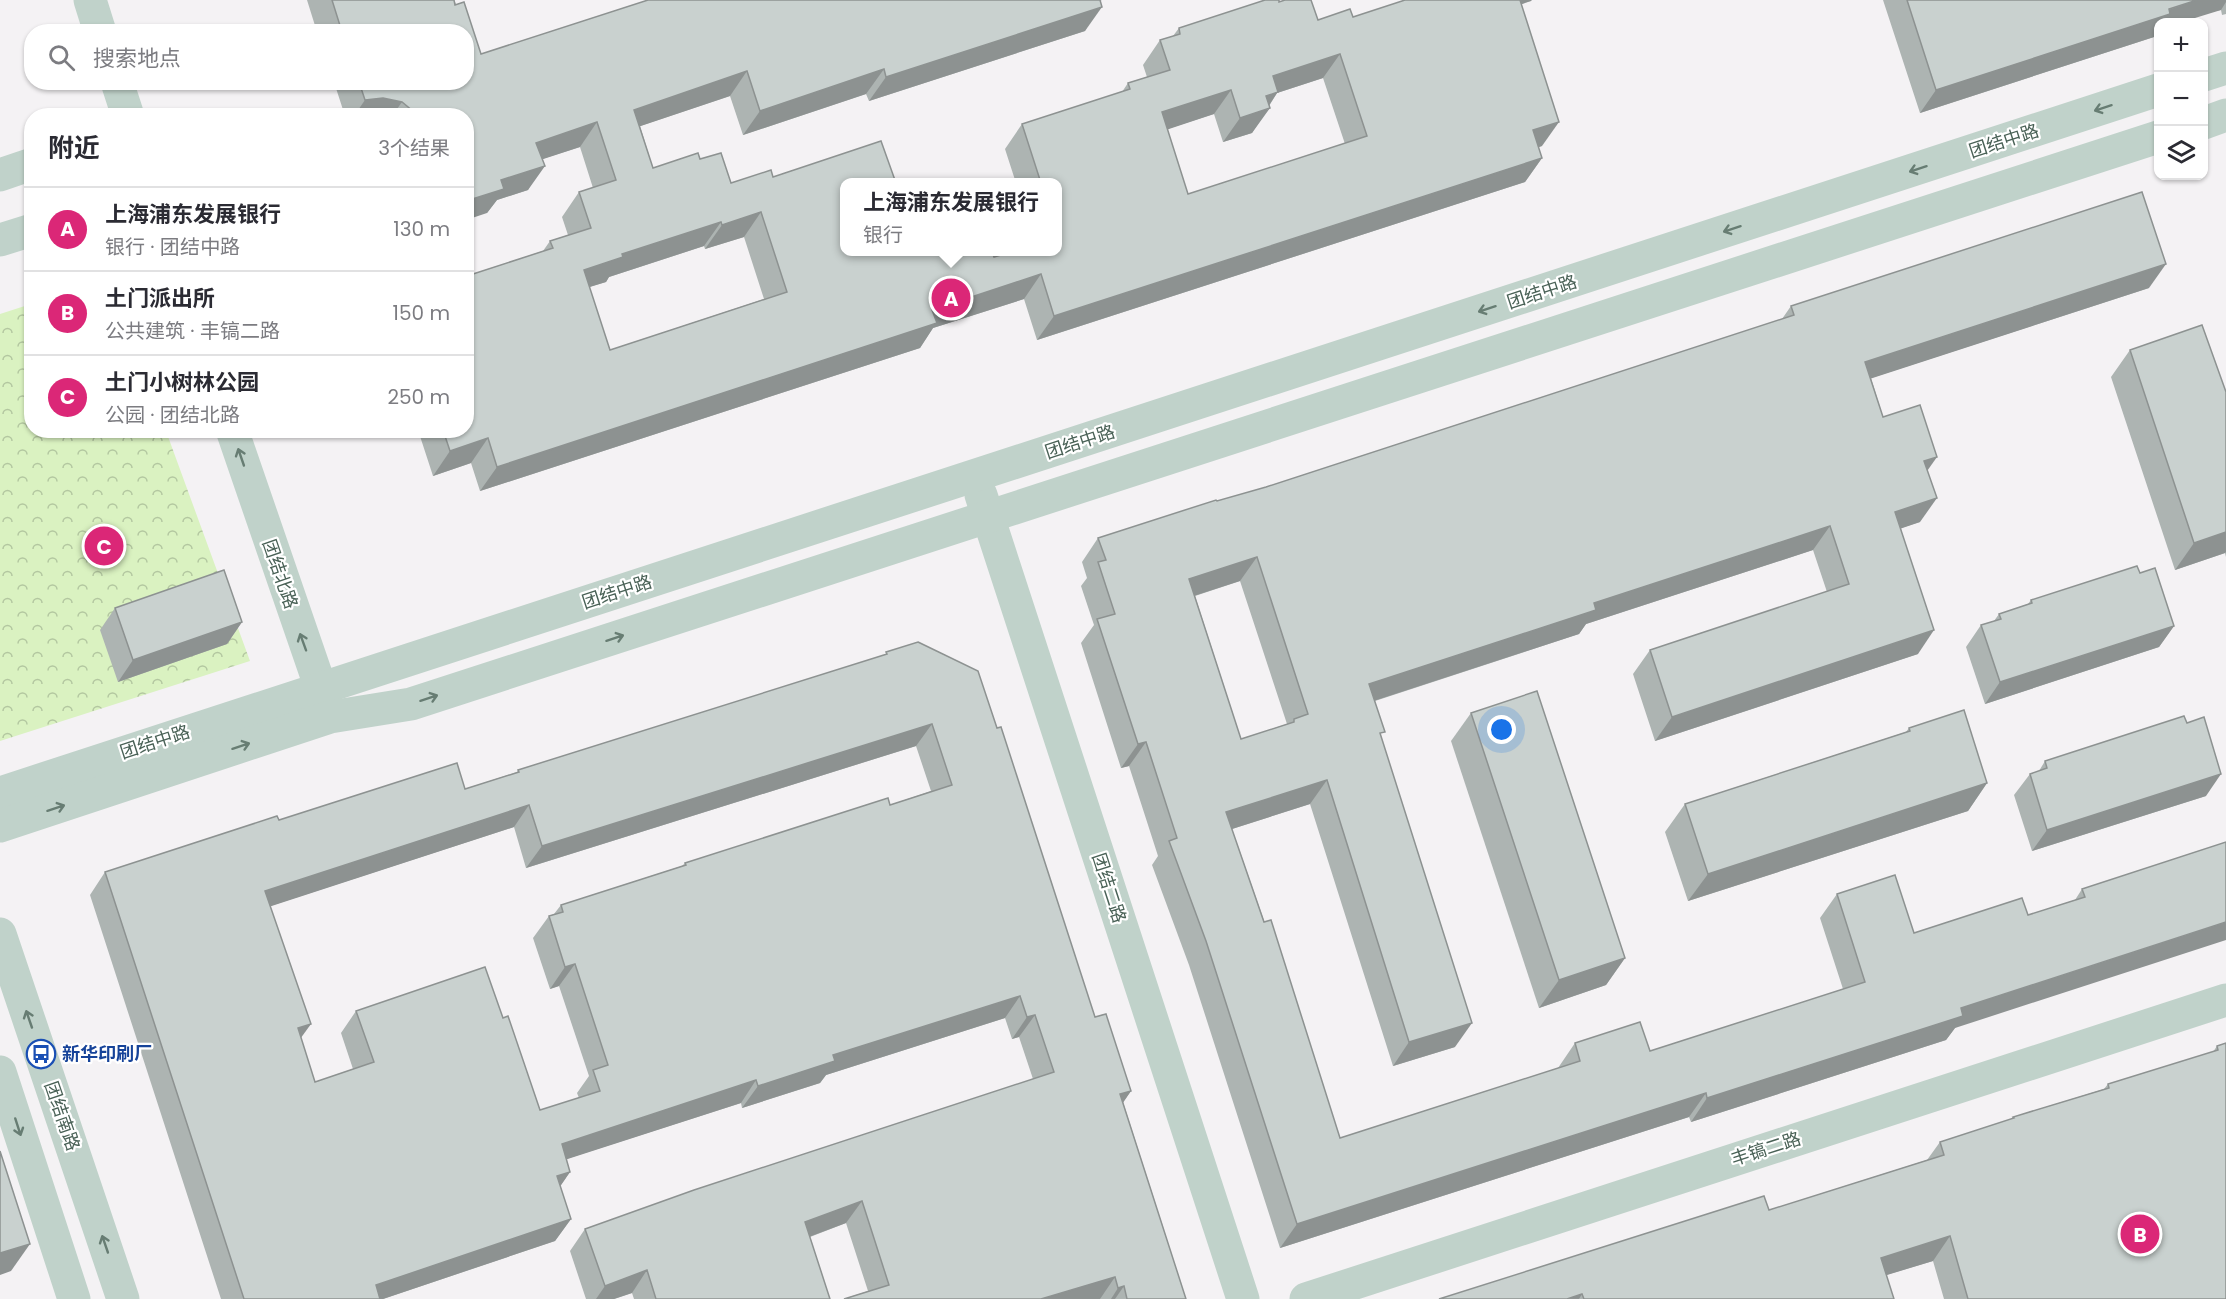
<!DOCTYPE html>
<html lang="zh">
<head>
<meta charset="utf-8">
<style>
	body { margin:0; font-family:Poppins,"Noto Sans SC",sans-serif; background:#f7f7f7; color:#2b2b33 }
	.controls { position:absolute; right:18px; top:18px; display:grid; overflow:hidden; border-radius:12px; box-shadow:0 2px 4px #0004 }
	.controls button { width:54px; height:54px; display:grid; place-items:center; padding:0; border:0; border-bottom:2px solid #e1e1e2; background:#fff; color:#2b2b33; font:30px sans-serif }
	.you { position:absolute; left:1502px; top:730px; width:21px; height:21px; margin:-15px; border:4px solid #fff; border-radius:50%; background:#1a73e8; box-shadow:0 0 0 9px #1a73e833 }
	.badge { display:grid; place-items:center; width:39px; height:39px; border-radius:50%; background:#db2777; color:#fff; font-size:20px; font-weight:700 }
	.pin { position:absolute; translate:-50% -50%; border:3px solid #fff; box-shadow:0 2px 6px #0006 }
	.popup { position:absolute; left:840px; top:178px; width:222px; height:78px; box-sizing:border-box; display:grid; place-content:center; border-radius:12px; background:#fff; filter:drop-shadow(0 2px 4px #0005); font-size:20px; white-space:nowrap; color:#7c7c81 }
	.popup b { font-size:22px; color:#2b2b33 }
	.popup::after { content:''; position:absolute; left:50%; top:100%; margin-left:-12px; border:12px solid transparent; border-top-color:#fff }
	.list { margin:0; padding:0; list-style:none }
	h2 { display:flex; justify-content:space-between; align-items:center; height:78px; margin:0; padding:0 24px; font-size:26px }
	h2 small { font-size:20px; font-weight:400; color:#7c7c81 }
	.list li { display:grid; grid-template-columns:39px 1fr auto; gap:18px; align-items:center; box-sizing:border-box; height:84px; padding:0 24px; border-top:2px solid #e1e1e2 }
	.list b { display:block; font-size:22px; white-space:nowrap }
	.list p { margin:0; font-size:20px; white-space:nowrap; color:#7c7c81 }
	.list em { font-size:20px; font-style:normal; color:#7c7c81 }
	.icon { flex:none; width:33px; height:33px; fill:none; stroke:currentColor; stroke-width:2; stroke-linecap:round; stroke-linejoin:round }
	.map { position:relative; flex:none; width:2226px; height:1299px; overflow:hidden }
	.search { position:absolute; background:#fff; box-shadow:0 2px 4px #0004; left:24px; top:24px; width:450px; height:66px; display:flex; align-items:center; gap:15px; box-sizing:border-box; padding:0 21px; border-radius:24px; color:#7c7c81; font-size:22px }
	.panel { position:absolute; background:#fff; box-shadow:0 2px 4px #0004; left:24px; top:108px; width:450px; height:330px; border-radius:24px }
	.map>svg:first-child { display:block }
</style>
</head>
<body>
<div class="map">
<svg width="2226" height="1299" viewBox="0 0 2226 1299">
	<defs>
		<pattern id="forest-crowns" width="20" height="18" patternUnits="userSpaceOnUse" patternTransform="scale(1.5)"><rect width="20" height="18" fill="#daf2c1"/><path d="M2 6a3 3 0 1 1 6 0M12 15a3 3 0 1 1 6 0" fill="none" stroke="#b3c7a0"/></pattern>
	</defs>
	<rect width="100%" height="100%" fill="#f4f2f4"/>
	<path fill="url(#forest-crowns)" d="M 31,304 L 32,430 L 166,431 L 250,661 L 0,741 L 0,314 Z"/>
	<g fill="none" stroke-linecap="round" stroke-linejoin="round">
		<g stroke="#c0d2ca" stroke-width="33">
			<path d="M 90,0 L 100,32"/>
			<path d="M 2204,75 L 2226,68"/>
			<path d="M 117,82 L 128,116"/>
			<path d="M 2204,123 L 2226,115"/>
			<path d="M 0,175 L 32,164"/>
			<path d="M 0,240 L 32,230"/>
			<path d="M 232,430 L 328,709"/>
			<path d="M 981,495 L 1243,1299"/>
			<path d="M 0,793 L 2158,90"/>
			<path d="M 0,826 L 330,717 L 411,704 L 2158,137"/>
			<path d="M 0,934 L 123,1299"/>
			<path d="M 0,1072 L 74,1299"/>
			<path d="M 1306,1299 L 2226,1000"/>
		</g>
	</g>
	<g fill="#adb4b2" fill-rule="evenodd">
		<path d="M 307,0 L 454,0 L 481,54 L 648,0 L 1102,0 L 1100,1 L 1085,31 L 869,101 L 866,94 L 743,135 L 730,96 L 640,126 L 653,168 L 700,159 L 731,183 L 773,177 L 844,252 L 994,257 L 1058,252 L 1058,183 L 1016,183 L 1005,149 L 1022,124 L 1122,92 L 1128,83 L 1147,77 L 1143,65 L 1160,40 L 1173,36 L 1179,28 L 1279,2 L 1318,20 L 1531,1 L 1521,4 L 1542,146 L 1538,147 L 1542,158 L 1525,182 L 1037,340 L 1024,299 L 933,328 L 920,348 L 480,491 L 471,463 L 433,476 L 418,430 L 466,430 L 473,274 L 543,251 L 550,241 L 568,235 L 562,217 L 579,192 L 593,188 L 580,147 L 542,159 L 528,190 L 497,200 L 487,213 L 466,116 L 345,116 L 334,82 L 466,82 L 466,32 L 317,32 ZM 1323,78 L 1345,144 L 1188,194 L 1167,129 L 1214,114 L 1223,142 L 1252,133 L 1269,106 L 1277,93 ZM 744,237 L 764,299 L 610,350 L 589,287 L 606,282 L 609,277 L 704,246 L 705,249 Z"/>
		<path d="M 1883,0 L 2226,0 L 2226,14 L 2222,15 L 2221,10 L 2158,22 L 2158,31 L 2154,37 L 1920,113 Z"/>
		<path d="M 2149,288 L 1871,378 L 1883,417 L 1927,471 L 1920,522 L 1901,528 L 1918,654 L 1655,741 L 1633,674 L 1650,650 L 1827,592 L 1813,550 L 1586,624 L 1579,634 L 1375,701 L 1381,736 L 1455,1047 L 1393,1066 L 1310,804 L 1232,829 L 1340,1138 L 1558,1068 L 1575,1043 L 1650,1051 L 1843,989 L 1820,918 L 1837,894 L 1914,933 L 2028,915 L 2075,900 L 2082,889 L 2226,842 L 1955,1028 L 1946,1040 L 1691,1122 L 1689,1117 L 1280,1248 L 1189,965 L 1152,865 L 1158,856 L 1129,766 L 1121,768 L 1081,643 L 1094,625 L 1081,586 L 1087,578 L 1082,562 L 1098,538 L 1266,487 L 1782,319 L 1791,306 ZM 1240,581 L 1287,724 L 1241,739 L 1195,596 Z"/>
		<path d="M 2130,350 L 2226,392 L 2226,557 L 2225,553 L 2175,570 L 2111,377 Z"/>
		<path d="M 2140,573 L 2174,626 L 2159,647 L 1985,704 L 1966,647 L 1981,625 L 1994,621 L 1999,614 L 2028,604 L 2031,600 Z"/>
		<path d="M 115,608 L 242,622 L 227,644 L 118,682 L 100,630 Z"/>
		<path d="M 886,652 L 997,728 L 1095,1017 L 1131,1091 L 1123,1102 L 1186,1299 L 844,1299 L 868,1291 L 846,1223 L 810,1237 L 830,1299 L 634,1299 L 632,1293 L 614,1299 L 586,1299 L 570,1251 L 585,1229 L 1033,1079 L 1019,1037 L 1012,1039 L 1005,1018 L 826,1075 L 820,1083 L 742,1108 L 741,1103 L 566,1159 L 570,1172 L 560,1186 L 571,1219 L 555,1241 L 383,1299 L 221,1299 L 90,895 L 105,872 L 279,820 L 465,789 L 517,772 L 518,770 L 885,655 ZM 916,746 L 931,791 L 890,805 L 685,863 L 682,866 L 561,905 L 554,914 L 549,916 L 533,938 L 550,989 L 559,986 L 589,1076 L 577,1093 L 579,1098 L 540,1110 L 503,1018 L 356,1011 L 341,1033 L 353,1069 L 315,1082 L 301,1038 L 270,906 L 514,827 L 526,868 Z"/>
		<path d="M 1471,713 L 1625,958 L 1606,985 L 1539,1008 L 1451,741 Z"/>
		<path d="M 2187,723 L 2206,796 L 2032,851 L 2014,795 L 2030,774 L 2039,771 L 2045,761 Z"/>
		<path d="M 1909,728 L 1987,783 L 1968,811 L 1688,901 L 1665,832 L 1685,804 L 1906,732 Z"/>
		<path d="M 2226,1043 L 2226,1299 L 1944,1299 L 1933,1261 L 1886,1275 L 1894,1299 L 1439,1299 L 1769,1210 L 1927,1160 L 1940,1142 L 2011,1119 L 2013,1117 L 2104,1089 L 2108,1084 L 2213,1052 L 2217,1046 Z"/>
	</g>
	<g fill="#8d9291">
		<path d="M 1507,0 L 1532,0 L 1531,1 L 1498,12 Z"/>
		<path d="M 2197,0 L 2226,0 L 2226,2 L 2221,10 L 2182,22 L 2158,22 L 2158,31 L 2154,37 L 1920,113 L 1936,90 Z"/>
		<path d="M 1102,7 L 1085,31 L 869,101 L 886,77 Z"/>
		<path d="M 1340,54 L 1323,78 L 1277,93 L 1266,110 L 1270,108 L 1252,133 L 1223,142 L 1240,118 L 1273,76 Z"/>
		<path d="M 884,69 L 866,94 L 743,135 L 760,111 Z"/>
		<path d="M 747,71 L 730,96 L 617,134 L 634,110 Z"/>
		<path d="M 1231,90 L 1214,114 L 1145,137 L 1162,112 Z"/>
		<path d="M 383,98 L 402,102 L 392,116 L 354,116 L 365,100 Z"/>
		<path d="M 597,122 L 580,147 L 519,167 L 536,143 Z"/>
		<path d="M 1559,122 L 1542,146 L 1516,155 L 1533,130 Z"/>
		<path d="M 1542,158 L 1525,182 L 1037,340 L 1054,316 Z"/>
		<path d="M 545,166 L 528,190 L 497,200 L 487,213 L 466,220 L 466,201 L 501,180 Z"/>
		<path d="M 761,212 L 744,237 L 705,249 L 722,225 Z"/>
		<path d="M 721,222 L 704,246 L 609,277 L 606,282 L 567,294 L 584,270 L 622,254 Z"/>
		<path d="M 2166,264 L 2149,288 L 1848,386 L 1865,362 Z"/>
		<path d="M 1041,274 L 1024,299 L 933,328 L 920,348 L 480,491 L 497,467 L 932,310 Z"/>
		<path d="M 488,438 L 471,463 L 433,476 L 450,451 Z"/>
		<path d="M 1937,457 L 1920,481 L 1924,461 Z"/>
		<path d="M 1937,498 L 1920,522 L 1879,536 L 1895,512 Z"/>
		<path d="M 1830,526 L 1813,550 L 1586,624 L 1579,634 L 1352,708 L 1369,684 L 1594,603 Z"/>
		<path d="M 2226,532 L 2226,552 L 2225,553 L 2175,570 L 2194,543 Z"/>
		<path d="M 1257,557 L 1240,581 L 1172,603 L 1189,579 Z"/>
		<path d="M 242,622 L 227,644 L 118,682 L 133,660 Z"/>
		<path d="M 2174,626 L 2159,647 L 1985,704 L 2000,682 Z"/>
		<path d="M 1934,630 L 1918,654 L 1655,741 L 1672,717 Z"/>
		<path d="M 932,724 L 916,746 L 526,868 L 542,846 Z"/>
		<path d="M 1146,742 L 1129,766 L 1121,768 L 1138,744 Z"/>
		<path d="M 2221,774 L 2206,796 L 2032,851 L 2047,830 Z"/>
		<path d="M 1327,780 L 1310,804 L 1210,836 L 1226,812 Z"/>
		<path d="M 1987,783 L 1968,811 L 1688,901 L 1708,874 Z"/>
		<path d="M 529,805 L 514,827 L 250,913 L 265,891 Z"/>
		<path d="M 2226,922 L 2226,940 L 1955,1028 L 1946,1040 L 1691,1122 L 1707,1098 L 1961,1008 Z"/>
		<path d="M 1625,958 L 1606,985 L 1539,1008 L 1559,980 Z"/>
		<path d="M 575,964 L 559,986 L 550,989 L 565,967 Z"/>
		<path d="M 1020,996 L 1005,1018 L 826,1075 L 820,1083 L 742,1108 L 758,1086 L 833,1055 Z"/>
		<path d="M 1035,1015 L 1019,1037 L 1012,1039 L 1027,1017 Z"/>
		<path d="M 1472,1023 L 1455,1047 L 1393,1066 L 1409,1042 Z"/>
		<path d="M 311,1024 L 295,1046 L 298,1028 Z"/>
		<path d="M 756,1080 L 741,1103 L 546,1166 L 562,1144 Z"/>
		<path d="M 1131,1091 L 1116,1113 L 1120,1094 Z"/>
		<path d="M 1706,1093 L 1689,1117 L 1280,1248 L 1297,1224 Z"/>
		<path d="M 570,1172 L 555,1194 L 557,1176 Z"/>
		<path d="M 862,1201 L 846,1223 L 790,1244 L 805,1222 Z"/>
		<path d="M 571,1219 L 555,1241 L 383,1299 L 366,1299 L 376,1285 Z"/>
		<path d="M 1950,1236 L 1933,1261 L 1864,1282 L 1881,1258 Z"/>
		<path d="M 30,1244 L 11,1271 L 0,1275 L 0,1253 Z"/>
		<path d="M 647,1270 L 632,1293 L 614,1299 L 596,1299 L 605,1286 Z"/>
		<path d="M 1115,1277 L 1100,1299 L 1041,1299 Z"/>
		<path d="M 1124,1286 L 1115,1299 L 1111,1299 L 1118,1288 Z"/>
		<path d="M 1582,1294 L 1579,1299 L 1567,1299 Z"/>
	</g>
	<g fill="#c9d1cf" stroke="#8d9291" stroke-width="1.5" fill-rule="evenodd">
		<path d="M 332,0 L 454,0 L 455,5 L 464,2 L 481,54 L 648,0 L 1100,0 L 1102,7 L 886,77 L 884,69 L 760,111 L 747,71 L 634,110 L 653,168 L 698,153 L 700,159 L 721,153 L 731,183 L 771,170 L 773,177 L 881,141 L 896,183 L 844,183 L 844,252 L 992,252 L 994,257 L 1011,252 L 1058,252 L 1058,236 L 1059,236 L 1058,232 L 1058,183 L 1041,183 L 1022,124 L 1130,89 L 1128,83 L 1170,70 L 1160,40 L 1180,34 L 1179,28 L 1265,0 L 1279,0 L 1279,2 L 1285,0 L 1311,0 L 1318,20 L 1350,9 L 1353,17 L 1405,0 L 1520,0 L 1559,122 L 1533,130 L 1542,158 L 1054,316 L 1041,274 L 932,310 L 937,323 L 497,467 L 488,438 L 450,451 L 443,430 L 466,430 L 466,250 L 473,274 L 553,248 L 550,241 L 591,228 L 579,192 L 616,180 L 597,122 L 536,143 L 545,166 L 501,180 L 504,189 L 466,201 L 466,116 L 416,116 L 414,112 L 402,102 L 383,98 L 365,100 L 359,82 L 466,82 L 466,32 L 342,32 ZM 1340,54 L 1367,136 L 1188,194 L 1162,112 L 1231,90 L 1240,118 L 1270,108 L 1266,96 L 1278,92 L 1273,76 ZM 761,212 L 787,292 L 610,350 L 584,270 L 623,257 L 622,254 L 721,222 L 722,225 Z"/>
		<path d="M 1907,0 L 2197,0 L 2169,9 L 2170,14 L 1936,90 Z"/>
		<path d="M 2142,192 L 2166,264 L 1865,362 L 1883,417 L 1920,405 L 1937,457 L 1924,461 L 1937,498 L 1895,512 L 1934,630 L 1672,717 L 1650,650 L 1849,584 L 1830,526 L 1594,603 L 1596,610 L 1369,684 L 1385,732 L 1380,733 L 1472,1023 L 1409,1042 L 1327,780 L 1226,812 L 1264,922 L 1271,920 L 1340,1138 L 1580,1061 L 1575,1043 L 1640,1022 L 1650,1051 L 1865,982 L 1837,894 L 1895,875 L 1914,933 L 2022,898 L 2028,915 L 2085,897 L 2082,889 L 2226,842 L 2226,922 L 1961,1008 L 1963,1016 L 1707,1098 L 1706,1093 L 1297,1224 L 1206,941 L 1169,841 L 1177,838 L 1146,742 L 1138,744 L 1097,619 L 1115,614 L 1098,562 L 1106,560 L 1098,538 L 1216,500 L 1217,501 L 1266,487 L 1794,315 L 1791,306 ZM 1257,557 L 1308,714 L 1294,719 L 1294,722 L 1241,739 L 1189,579 Z"/>
		<path d="M 2202,325 L 2226,392 L 2226,532 L 2194,543 L 2130,350 Z"/>
		<path d="M 2137,566 L 2140,573 L 2155,568 L 2174,626 L 2000,682 L 1981,625 L 2001,619 L 1999,614 L 2032,603 L 2031,600 Z"/>
		<path d="M 224,570 L 242,622 L 133,660 L 115,608 Z"/>
		<path d="M 918,642 L 978,671 L 997,728 L 1001,727 L 1095,1017 L 1106,1014 L 1131,1091 L 1120,1094 L 1186,1299 L 1127,1299 L 1124,1286 L 1118,1288 L 1115,1277 L 1041,1299 L 844,1299 L 889,1285 L 862,1201 L 805,1222 L 830,1299 L 656,1299 L 647,1270 L 605,1286 L 585,1229 L 694,1190 L 1054,1072 L 1035,1015 L 1027,1017 L 1020,996 L 833,1055 L 835,1061 L 758,1086 L 756,1080 L 562,1144 L 570,1172 L 557,1176 L 571,1219 L 376,1285 L 380,1299 L 244,1299 L 105,872 L 277,816 L 279,820 L 457,763 L 465,789 L 519,772 L 518,770 L 887,654 L 886,652 ZM 932,724 L 952,785 L 890,805 L 888,798 L 685,863 L 686,865 L 561,905 L 563,912 L 549,916 L 565,967 L 575,964 L 608,1065 L 593,1070 L 600,1091 L 540,1110 L 508,1016 L 503,1018 L 485,967 L 356,1011 L 374,1062 L 315,1082 L 298,1028 L 311,1024 L 265,891 L 529,805 L 542,846 Z"/>
		<path d="M 1537,691 L 1625,958 L 1559,980 L 1471,713 Z"/>
		<path d="M 1964,710 L 1987,783 L 1708,874 L 1685,804 L 1910,731 L 1909,728 Z"/>
		<path d="M 2184,716 L 2187,723 L 2204,717 L 2221,774 L 2047,830 L 2030,774 L 2047,768 L 2045,761 Z"/>
		<path d="M 2226,1043 L 2226,1299 L 1968,1299 L 1950,1236 L 1881,1258 L 1894,1299 L 1584,1299 L 1582,1294 L 1567,1299 L 1439,1299 L 1764,1196 L 1769,1210 L 1944,1155 L 1940,1142 L 2014,1118 L 2013,1117 L 2109,1088 L 2108,1084 L 2218,1050 L 2217,1046 Z"/>
		<path d="M 0,1151 L 30,1244 L 0,1253 Z"/>
	</g>
	<defs><path id="oneway-shaft" d="M-6 0H5M1.5-3L5.5 0L1.5 3" fill="none" stroke-width="1.6" stroke-linecap="round" stroke-linejoin="round" transform="scale(1.5)"/></defs>
	<g stroke="#677d73">
		<use href="#oneway-shaft" transform="translate(2103 108) rotate(162)"/>
		<use href="#oneway-shaft" transform="translate(1918 169) rotate(162)"/>
		<use href="#oneway-shaft" transform="translate(1732 229) rotate(162)"/>
		<use href="#oneway-shaft" transform="translate(1487 309) rotate(162)"/>
		<use href="#oneway-shaft" transform="translate(241 457) rotate(-109)"/>
		<use href="#oneway-shaft" transform="translate(615 638) rotate(-18)"/>
		<use href="#oneway-shaft" transform="translate(303 642) rotate(-110)"/>
		<use href="#oneway-shaft" transform="translate(429 698) rotate(-18)"/>
		<use href="#oneway-shaft" transform="translate(241 746) rotate(-18)"/>
		<use href="#oneway-shaft" transform="translate(56 808) rotate(-18)"/>
		<use href="#oneway-shaft" transform="translate(29 1019) rotate(-109)"/>
		<use href="#oneway-shaft" transform="translate(18 1127) rotate(72)"/>
		<use href="#oneway-shaft" transform="translate(105 1244) rotate(-109)"/>
	</g>
	<defs>
		<g id="bus-ring" transform="scale(1.5)"><circle r="9.5" fill="#fff" stroke="#1a4fb4" stroke-width="1.5"/><path d="M-5-6H5V4H4V6H2V4H-2V6H-4V4H-5ZM-3.5-4V0h7V-4ZM-3.5 1.2v1.5H-2V1.2ZM2 1.2v1.5H3.5V1.2Z" fill="#1a4fb4"/></g>
	</defs>
	<g fill-rule="evenodd">
		<use href="#bus-ring" x="41" y="1054"/>
	</g>
	<g text-anchor="middle" stroke-width="4.5" stroke-linejoin="round" paint-order="stroke">
		<g font-size="18" fill="#496156" stroke="#fff">
			<text transform="translate(2004 141) rotate(-18)" y="6">团结中路</text>
			<text transform="translate(1542 292) rotate(-18)" y="6">团结中路</text>
			<text transform="translate(1080 442) rotate(-18)" y="6">团结中路</text>
			<text transform="translate(280 574) rotate(71)" y="6">团结北路</text>
			<text transform="translate(617 592) rotate(-18)" y="6">团结中路</text>
			<text transform="translate(155 742) rotate(-18)" y="6">团结中路</text>
			<text transform="translate(1109 888) rotate(72)" y="6">团结二路</text>
			<text transform="translate(62 1116) rotate(71)" y="6">团结南路</text>
			<text transform="translate(1766 1149) rotate(-18)" y="6">丰镐二路</text>
		</g>
		<g font-size="18" font-weight="bold" fill="#164399" stroke="#fff" text-anchor="start">
			<text x="62" y="1060">新华印刷厂</text>
		</g>
	</g>
</svg>
<div class="controls">
<button>+</button>
<button>−</button>
<button><svg class="icon" aria-label="layers" viewBox="0 0 24 24"><path d="M12 4l9 5-9 5-9-5zM3 14l9 5 9-5"/></svg></button>
</div>
<div class="you"></div>
<div class="pin badge" style="left:951px;top:298px">A</div>
<div class="popup"><b>上海浦东发展银行</b>银行</div>
<div class="pin badge" style="left:2140px;top:1234px">B</div>
<div class="pin badge" style="left:104px;top:546px">C</div>
<div class="search"><svg class="icon" aria-label="search" viewBox="0 0 24 24"><circle cx="10" cy="10" r="6"/><path d="M15 15l6 6"/></svg>搜索地点</div>
<section class="panel">
<h2>附近<small>3个结果</small></h2>
<ul class="list">
<li><span class="badge">A</span><div><b>上海浦东发展银行</b><p>银行 · 团结中路</p></div><em>130 m</em></li>
<li><span class="badge">B</span><div><b>土门派出所</b><p>公共建筑 · 丰镐二路</p></div><em>150 m</em></li>
<li><span class="badge">C</span><div><b>土门小树林公园</b><p>公园 · 团结北路</p></div><em>250 m</em></li>
</ul>
</section>
</div>
</body>
</html>
